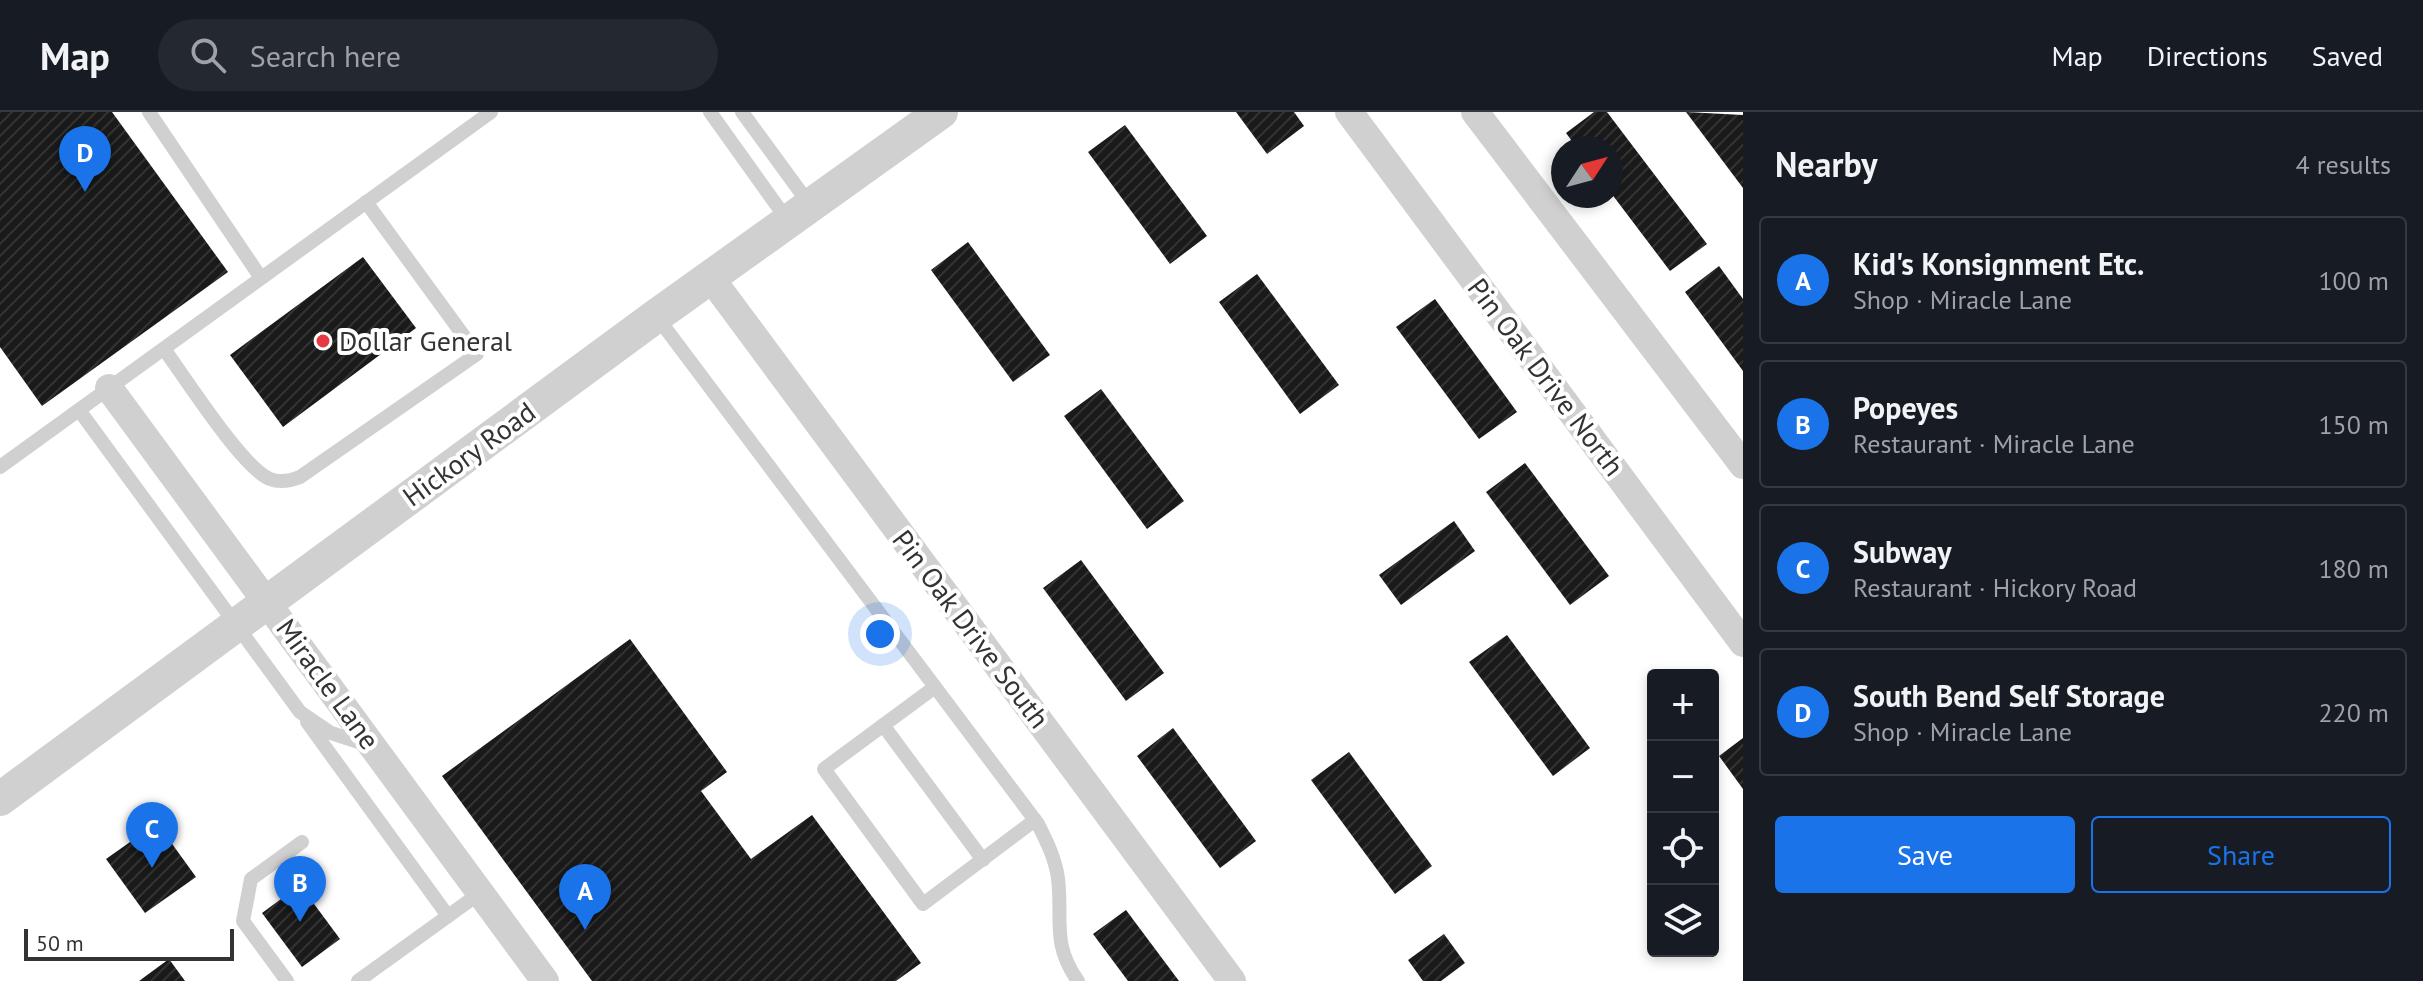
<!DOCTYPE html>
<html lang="en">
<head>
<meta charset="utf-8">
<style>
	body { margin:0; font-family:"PT Sans",sans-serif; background:#242831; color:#f1f3f6 }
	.controls { position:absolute; right:24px; bottom:24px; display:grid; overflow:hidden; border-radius:8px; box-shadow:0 4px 12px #0003 }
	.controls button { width:72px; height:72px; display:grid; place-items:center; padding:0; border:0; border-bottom:2px solid #363941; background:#171b24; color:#f1f3f6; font:40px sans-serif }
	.compass { position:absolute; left:1551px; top:24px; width:72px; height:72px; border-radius:50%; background:#171b24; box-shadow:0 4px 12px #0003; rotate:54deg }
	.scale { position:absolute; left:24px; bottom:20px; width:210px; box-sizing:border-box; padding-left:8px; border:4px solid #333; border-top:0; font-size:22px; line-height:28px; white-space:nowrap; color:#333; -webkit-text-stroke:6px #fff; paint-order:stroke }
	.you { position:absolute; left:880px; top:522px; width:28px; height:28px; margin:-20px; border:6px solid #fff; border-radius:50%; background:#1a73e8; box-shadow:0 0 0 12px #1a73e833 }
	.badge { display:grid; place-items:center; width:52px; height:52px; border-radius:50%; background:#1a73e8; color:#fff; font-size:26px; font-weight:700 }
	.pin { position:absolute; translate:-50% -66px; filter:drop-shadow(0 2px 4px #0008) }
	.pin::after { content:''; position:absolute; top:42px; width:28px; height:24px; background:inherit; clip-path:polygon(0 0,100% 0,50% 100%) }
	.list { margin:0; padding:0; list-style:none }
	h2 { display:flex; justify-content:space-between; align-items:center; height:104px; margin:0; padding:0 32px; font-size:34px }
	h2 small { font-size:26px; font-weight:400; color:#9ea1a6 }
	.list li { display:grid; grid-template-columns:52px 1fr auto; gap:24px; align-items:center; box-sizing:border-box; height:128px; margin:0 16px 16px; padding:0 16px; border:2px solid #363941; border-radius:8px }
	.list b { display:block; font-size:30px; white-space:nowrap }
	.list p { margin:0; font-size:26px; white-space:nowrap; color:#9ea1a6 }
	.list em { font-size:26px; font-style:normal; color:#9ea1a6 }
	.actions { display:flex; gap:16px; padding:24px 32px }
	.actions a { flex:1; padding:18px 0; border:2px solid #1a73e8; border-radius:8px; text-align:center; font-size:28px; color:#1a73e8 }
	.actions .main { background:#1a73e8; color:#fff }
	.icon { flex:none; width:44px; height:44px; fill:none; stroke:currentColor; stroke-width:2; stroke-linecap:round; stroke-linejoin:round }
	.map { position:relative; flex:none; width:1743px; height:869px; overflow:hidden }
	header { display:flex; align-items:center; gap:48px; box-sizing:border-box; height:112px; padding:0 40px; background:#171b24; border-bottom:2px solid #363941 }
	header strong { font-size:38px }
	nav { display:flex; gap:44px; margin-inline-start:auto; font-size:28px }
	.search { width:560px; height:72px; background:#242831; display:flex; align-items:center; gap:20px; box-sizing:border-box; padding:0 28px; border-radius:44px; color:#9ea1a6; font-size:30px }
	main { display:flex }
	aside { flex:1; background:#171b24 }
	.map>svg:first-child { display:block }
</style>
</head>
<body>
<header>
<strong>Map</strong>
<div class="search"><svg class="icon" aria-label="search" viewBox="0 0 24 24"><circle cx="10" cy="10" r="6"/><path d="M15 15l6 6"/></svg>Search here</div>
<nav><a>Map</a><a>Directions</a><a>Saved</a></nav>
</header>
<main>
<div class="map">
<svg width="1743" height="869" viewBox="0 0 1743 869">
	<defs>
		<pattern id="building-hatch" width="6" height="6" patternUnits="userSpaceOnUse" patternTransform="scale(2)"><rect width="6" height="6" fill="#1a1a1a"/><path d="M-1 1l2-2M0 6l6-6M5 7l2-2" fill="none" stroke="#333"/></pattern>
	</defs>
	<rect width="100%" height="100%" fill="#fff"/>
	<g fill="url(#building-hatch)">
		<path d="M 0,0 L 112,0 L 228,160 L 42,294 L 0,235 Z"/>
		<path d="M 1236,0 L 1294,0 L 1304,14 L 1267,42 Z"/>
		<path d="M 1594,0 L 1607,0 L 1707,132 L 1670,159 L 1611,81 L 1611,36 L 1577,36 L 1566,21 Z"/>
		<path d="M 1686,0 L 1743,3 L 1743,76 Z"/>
		<path d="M 1125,13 L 1207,124 L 1170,152 L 1088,40 Z"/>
		<path d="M 968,130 L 1050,243 L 1013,270 L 931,158 Z"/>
		<path d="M 363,145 L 416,216 L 283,315 L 230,243 Z"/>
		<path d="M 1719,154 L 1743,187 L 1743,259 L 1685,180 Z"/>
		<path d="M 1257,162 L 1339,273 L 1300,302 L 1219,190 Z"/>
		<path d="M 1435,187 L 1517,300 L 1479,327 L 1396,215 Z"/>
		<path d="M 1101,277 L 1184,389 L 1147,417 L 1064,304 Z"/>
		<path d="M 1525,351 L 1609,464 L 1570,493 L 1486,380 Z"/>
		<path d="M 1454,409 L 1475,439 L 1401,493 L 1379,463 Z"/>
		<path d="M 1081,448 L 1164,561 L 1126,589 L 1043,476 Z"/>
		<path d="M 1507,523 L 1590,636 L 1553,664 L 1469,550 Z"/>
		<path d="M 630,527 L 727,660 L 701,679 L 751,747 L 812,703 L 921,851 L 896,869 L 592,869 L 442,664 Z"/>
		<path d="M 1173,616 L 1256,729 L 1220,756 L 1137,644 Z"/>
		<path d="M 1743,626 L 1743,677 L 1719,644 Z"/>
		<path d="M 1349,640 L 1432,754 L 1395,782 L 1311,668 Z"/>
		<path d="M 157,711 L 196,765 L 145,801 L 106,747 Z"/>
		<path d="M 300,773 L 340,827 L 302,855 L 262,801 Z"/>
		<path d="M 1126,798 L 1179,869 L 1128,869 L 1093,822 Z"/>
		<path d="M 1444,822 L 1465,851 L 1441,869 L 1423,869 L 1408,848 Z"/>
		<path d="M 169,847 L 185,869 L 139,869 Z"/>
	</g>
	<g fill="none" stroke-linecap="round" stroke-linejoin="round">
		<g stroke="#d0d0d0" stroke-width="14">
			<path d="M 149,0 L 261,166"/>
			<path d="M 710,0 L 788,109"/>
			<path d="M 742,0 L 810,93"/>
			<path d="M 657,205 L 1038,712 C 1047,730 1055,746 1058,766 C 1063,808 1051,831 1078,869"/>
			<path d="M 164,237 C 184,264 243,357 270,367 C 280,371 290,369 300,365 L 477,242 L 366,90"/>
			<path d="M 79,298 L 300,600 L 331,621 L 365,632"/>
			<path d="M 0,355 L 491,0"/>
			<path d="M 935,575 L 824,657 L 923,792 L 1035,708"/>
			<path d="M 307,610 L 448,804"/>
			<path d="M 883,613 L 983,748"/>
			<path d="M 287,869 L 243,809 L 251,767 L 302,730"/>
			<path d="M 358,869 L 480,781"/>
		</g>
		<g stroke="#d0d0d0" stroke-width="28">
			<path d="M 1349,0 L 1743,531"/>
			<path d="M 1475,0 L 1743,353"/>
			<path d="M 710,165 L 1232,869"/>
			<path d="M 109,276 L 545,869"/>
		</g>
		<path stroke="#d0d0d0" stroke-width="34" d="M 0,687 L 656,204 L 941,0"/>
	</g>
	<circle fill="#e63946" stroke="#fff" stroke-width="3" cx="323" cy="229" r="8"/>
	<g text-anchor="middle" stroke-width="8" stroke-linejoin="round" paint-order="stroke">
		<g font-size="28" fill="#333" stroke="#fff" text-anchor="start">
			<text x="339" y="239">Dollar General</text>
		</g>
		<g font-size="28" fill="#333" stroke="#fff">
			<text transform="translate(1546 265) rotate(53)" y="10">Pin Oak Drive North</text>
			<text transform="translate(469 342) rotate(-36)" y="10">Hickory Road</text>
			<text transform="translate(971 517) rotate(53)" y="10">Pin Oak Drive South</text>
			<text transform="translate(328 572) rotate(54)" y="10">Miracle Lane</text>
		</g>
	</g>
</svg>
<div class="controls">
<button>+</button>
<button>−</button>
<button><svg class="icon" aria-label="locate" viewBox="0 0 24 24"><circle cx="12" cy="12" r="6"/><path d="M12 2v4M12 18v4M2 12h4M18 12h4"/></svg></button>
<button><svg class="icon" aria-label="layers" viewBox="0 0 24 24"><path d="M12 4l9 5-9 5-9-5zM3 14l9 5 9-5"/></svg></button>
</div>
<svg class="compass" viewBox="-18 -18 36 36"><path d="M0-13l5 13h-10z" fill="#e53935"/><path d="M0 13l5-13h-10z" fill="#9ea1a6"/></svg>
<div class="scale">50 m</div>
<div class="you"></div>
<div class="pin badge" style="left:585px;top:818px">A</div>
<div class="pin badge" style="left:300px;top:810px">B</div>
<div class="pin badge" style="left:152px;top:756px">C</div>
<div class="pin badge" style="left:85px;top:80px">D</div>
</div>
<aside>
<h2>Nearby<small>4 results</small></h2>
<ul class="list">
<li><span class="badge">A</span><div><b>Kid's Konsignment Etc.</b><p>Shop · Miracle Lane</p></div><em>100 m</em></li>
<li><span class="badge">B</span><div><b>Popeyes</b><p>Restaurant · Miracle Lane</p></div><em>150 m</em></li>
<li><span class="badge">C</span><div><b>Subway</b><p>Restaurant · Hickory Road</p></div><em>180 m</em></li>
<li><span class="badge">D</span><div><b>South Bend Self Storage</b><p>Shop · Miracle Lane</p></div><em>220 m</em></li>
</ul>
<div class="actions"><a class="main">Save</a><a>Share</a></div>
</aside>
</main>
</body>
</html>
